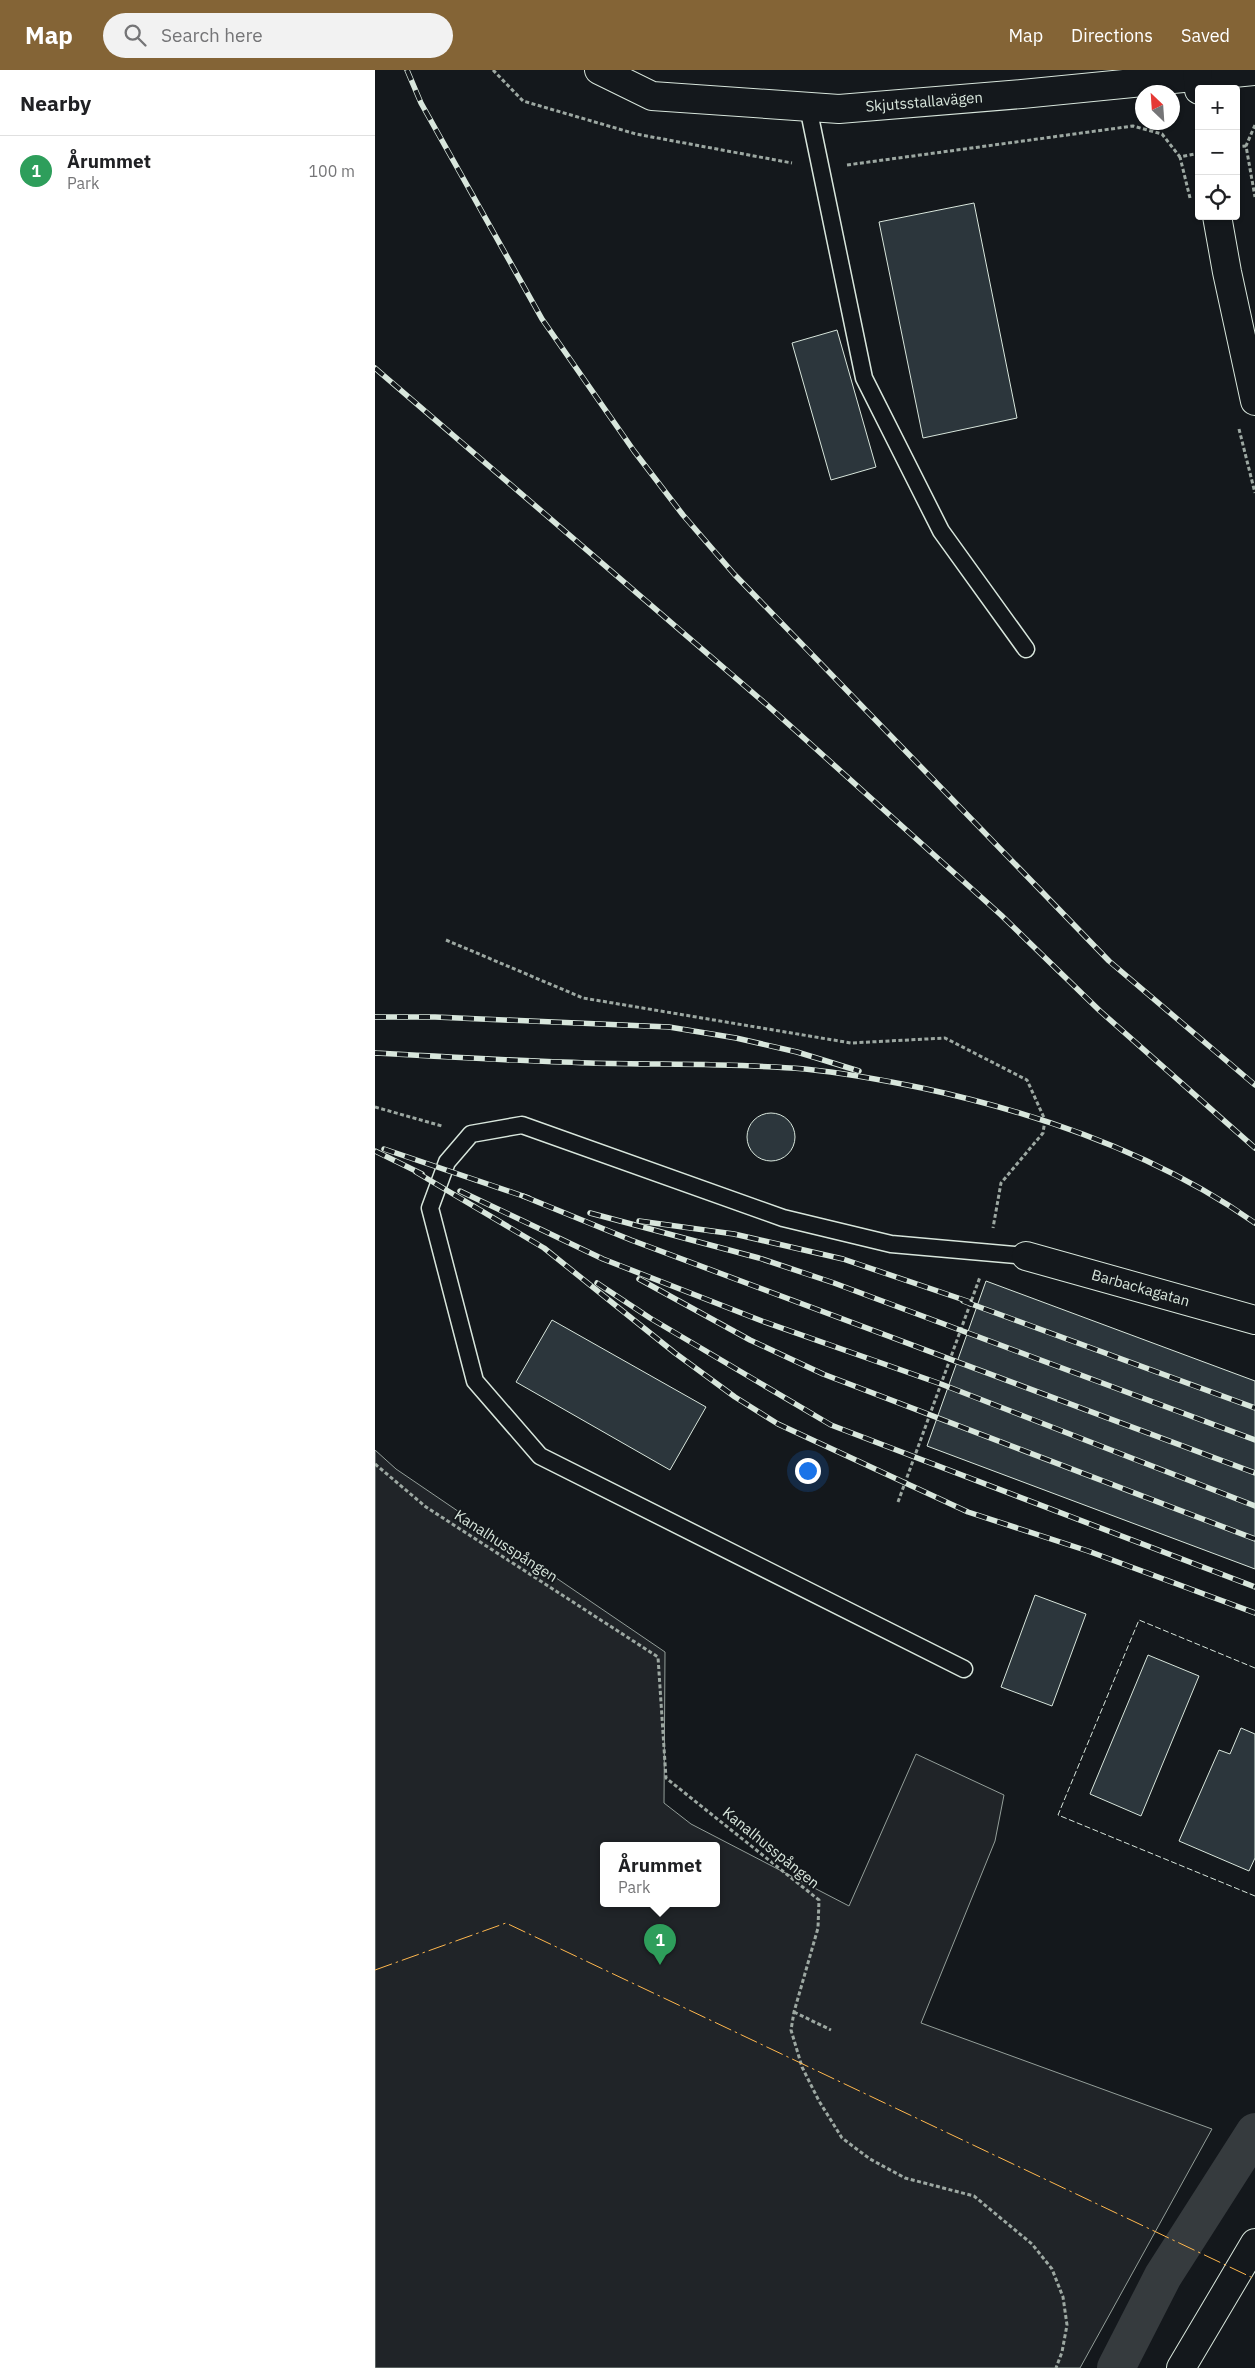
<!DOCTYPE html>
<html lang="en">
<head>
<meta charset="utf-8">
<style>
	body { margin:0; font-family:"IBM Plex Sans",sans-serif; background:#f2f2f2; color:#202124 }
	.controls { position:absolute; right:15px; top:15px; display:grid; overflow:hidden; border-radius:5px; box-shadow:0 1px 4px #0004 }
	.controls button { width:45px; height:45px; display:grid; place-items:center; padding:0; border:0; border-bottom:1px solid #e0e0e0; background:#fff; color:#202124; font:25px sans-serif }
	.compass { position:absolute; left:760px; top:15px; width:45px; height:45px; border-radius:50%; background:#fff; box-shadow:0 1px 4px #0004; rotate:335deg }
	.you { position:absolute; left:432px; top:1400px; width:18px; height:18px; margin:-12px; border:4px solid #fff; border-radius:50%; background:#1a73e8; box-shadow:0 0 0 8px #1a73e833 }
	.badge { display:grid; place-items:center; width:32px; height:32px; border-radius:50%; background:#846436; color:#fff; font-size:16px; font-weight:700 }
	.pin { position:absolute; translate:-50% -41px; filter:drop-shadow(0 1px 2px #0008) }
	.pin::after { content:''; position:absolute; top:26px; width:18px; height:15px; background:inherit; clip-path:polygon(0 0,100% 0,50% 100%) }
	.popup { position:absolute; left:225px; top:1772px; width:120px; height:65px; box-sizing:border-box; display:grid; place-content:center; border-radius:5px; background:#fff; filter:drop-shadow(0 1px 4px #0005); font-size:16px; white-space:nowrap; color:#757577 }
	.popup b { font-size:19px; color:#202124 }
	.popup::after { content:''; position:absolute; left:50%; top:100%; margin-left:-10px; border:10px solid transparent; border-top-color:#fff }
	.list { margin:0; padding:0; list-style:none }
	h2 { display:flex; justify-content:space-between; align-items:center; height:65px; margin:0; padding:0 20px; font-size:21px }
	h2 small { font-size:16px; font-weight:400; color:#757577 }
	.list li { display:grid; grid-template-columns:32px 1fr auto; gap:15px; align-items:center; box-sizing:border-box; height:70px; padding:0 20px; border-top:1px solid #e0e0e0 }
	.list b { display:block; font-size:19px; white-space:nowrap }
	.list p { margin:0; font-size:16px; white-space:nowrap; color:#757577 }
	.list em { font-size:16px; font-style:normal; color:#757577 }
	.icon { flex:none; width:28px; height:28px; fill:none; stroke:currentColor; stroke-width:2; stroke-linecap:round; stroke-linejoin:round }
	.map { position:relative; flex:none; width:880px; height:2298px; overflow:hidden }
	header { display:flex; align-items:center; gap:30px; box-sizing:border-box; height:70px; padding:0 25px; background:#846436; color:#fff }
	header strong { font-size:24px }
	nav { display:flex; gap:28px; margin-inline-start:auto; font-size:18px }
	.search { width:350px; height:45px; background:#f2f2f2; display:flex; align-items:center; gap:12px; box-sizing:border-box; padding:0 18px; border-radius:28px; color:#757577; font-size:19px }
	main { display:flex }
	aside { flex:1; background:#fff }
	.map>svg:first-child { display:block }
</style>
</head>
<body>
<header>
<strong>Map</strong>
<div class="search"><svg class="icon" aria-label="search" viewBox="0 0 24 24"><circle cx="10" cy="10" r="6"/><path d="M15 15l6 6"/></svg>Search here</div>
<nav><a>Map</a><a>Directions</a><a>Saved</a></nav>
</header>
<main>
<aside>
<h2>Nearby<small></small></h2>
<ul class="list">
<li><span class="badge" style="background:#2e9e5b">1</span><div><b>Årummet</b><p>Park</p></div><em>100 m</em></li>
</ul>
</aside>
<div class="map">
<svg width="880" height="2298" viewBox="0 0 880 2298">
	<rect width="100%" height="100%" fill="#14181c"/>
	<path fill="#202428" stroke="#939e99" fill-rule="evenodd" d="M 0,1380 L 21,1399 L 290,1582 L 289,1733 L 316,1754 L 474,1836 L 541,1684 L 629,1725 L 620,1771 L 546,1953 L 837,2059 L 705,2298 L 0,2298 ZM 229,1776 L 341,1776 L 341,1834 L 229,1834 Z"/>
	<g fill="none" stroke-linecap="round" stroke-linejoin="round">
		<path stroke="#363b3e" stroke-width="38" d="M 741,2298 L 788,2206 L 880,2062"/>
	</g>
	<g fill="#2c363c" stroke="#d8e6dc">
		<path d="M 599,133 L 642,348 L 548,368 L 504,152 Z"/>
		<path d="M 462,260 L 501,397 L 456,410 L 417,273 Z"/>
		<circle cx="396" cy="1067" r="24"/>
		<path d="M 611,1211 L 880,1311 L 880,1499 L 552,1376 Z"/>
		<path d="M 177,1250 L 331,1337 L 295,1400 L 141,1312 Z"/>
		<path d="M 660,1525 L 711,1544 L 677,1636 L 626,1617 Z"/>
		<path d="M 773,1585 L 824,1606 L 766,1746 L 715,1724 Z"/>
		<path d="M 866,1658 L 880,1664 L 880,1788 L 874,1801 L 804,1771 L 844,1680 L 855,1684 Z"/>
	</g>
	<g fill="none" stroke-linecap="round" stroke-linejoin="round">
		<g stroke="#d8e6dc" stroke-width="19">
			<g id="service">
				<path d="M 433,37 L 489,308 L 566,461 L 651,579"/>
				<path d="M 589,1599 L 165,1386 L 100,1311 L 55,1138 L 72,1092 L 96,1064 L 147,1055 L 408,1148 L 516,1174 L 651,1186"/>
			</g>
		</g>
		<g stroke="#d8e6dc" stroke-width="30">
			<g id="minor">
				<path id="s1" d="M 224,0 L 277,26 L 464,39 L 647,24 L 880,1"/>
				<path id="s2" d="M 651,1186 L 880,1250"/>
				<path d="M 806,2298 L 880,2173"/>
			</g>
		</g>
		<g stroke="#d8e6dc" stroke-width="30">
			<g id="tertiary">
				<path d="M 822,0 L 824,20"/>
				<path d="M 842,146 L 852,202 L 880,331"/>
			</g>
		</g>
		<g stroke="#9da8a2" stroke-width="3" stroke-dasharray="4 2.5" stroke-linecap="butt">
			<path d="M 118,0 L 148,31 L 261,64 L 417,93"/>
			<path d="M 880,55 L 871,76 L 880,127"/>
			<path d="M 861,77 L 871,76"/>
			<path d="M 472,95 L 758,56 L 787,64 L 805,87"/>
			<path d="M 815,128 L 805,87 L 824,83"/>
			<path d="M 864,359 L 880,423"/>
			<path d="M 71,870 L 208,928 L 476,973 L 570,968 L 652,1010 L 670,1050 L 668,1063 L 626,1113 L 618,1158"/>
			<path d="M 0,1037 L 67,1056"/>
			<path d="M 0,1394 L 51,1437 L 283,1587 L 291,1708 L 444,1830 L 443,1858 L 419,1942 L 416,1960 L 427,1997 L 444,2031 L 467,2068 L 495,2089 L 530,2108 L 599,2126 L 657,2174 L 677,2199 L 688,2227 L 692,2255 L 687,2282 L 681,2298"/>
			<path d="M 523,1432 L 605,1207"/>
			<path d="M 419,1942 L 456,1960"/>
		</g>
		<use href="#service" stroke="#14181c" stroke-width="16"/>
		<use href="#minor" stroke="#14181c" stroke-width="28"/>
		<use href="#tertiary" stroke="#14181c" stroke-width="28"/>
		<g stroke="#d8e6dc" stroke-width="5.5">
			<g id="rail">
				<path d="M 32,0 L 46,33 L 167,249 L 259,381 L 308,445 L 359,504 L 734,891 L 880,1015"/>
				<path d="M 0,298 L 391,634 L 626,845 L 725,941 L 880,1078"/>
				<path d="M 0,947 L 60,947 L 294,957 L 361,968 L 422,982 L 484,1001"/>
				<path d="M 0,983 C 72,987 143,991 215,993 C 286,995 359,993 430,999 C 469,1003 508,1010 547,1018 C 663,1043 782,1084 880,1153"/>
				<path d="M 9,1079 L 154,1128"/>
				<path d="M 0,1081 L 47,1104"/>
				<path d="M 41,1102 L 169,1178 L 300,1283 L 360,1327 L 403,1354 L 593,1442 L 713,1481 L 880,1543"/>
				<path d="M 85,1121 L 228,1189 L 387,1251 L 566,1314 L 880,1436"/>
				<path d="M 148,1126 L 256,1170 L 880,1403"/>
				<path d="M 215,1143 L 384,1188 L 459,1213 L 880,1370"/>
				<path d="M 264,1151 L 359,1164 L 468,1189 L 595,1232"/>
				<path d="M 264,1209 L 375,1270 L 448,1304 L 880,1469"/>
				<path d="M 222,1213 L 275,1248 L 456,1355 L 880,1517"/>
				<path d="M 588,1231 L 880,1338"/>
			</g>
		</g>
		<use href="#rail" stroke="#14181c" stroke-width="4" stroke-dasharray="11" stroke-linecap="butt"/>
		<path stroke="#d8e6dc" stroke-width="1" stroke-dasharray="6 2.5" stroke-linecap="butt" d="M 880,1598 L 764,1550 L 683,1745 L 880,1826"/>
		<path stroke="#ffb74d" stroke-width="1" stroke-dasharray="18 4 2.5 4" stroke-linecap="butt" d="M 0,1900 L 131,1853 L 880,2209"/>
	</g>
	<g text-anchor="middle" stroke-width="4" stroke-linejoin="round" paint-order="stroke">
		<g font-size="15" fill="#d8e6dc" stroke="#14181c">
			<text dy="5" stroke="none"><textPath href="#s1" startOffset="332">Skjutsstallavägen</textPath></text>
			<text dy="5" stroke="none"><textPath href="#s2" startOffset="119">Barbackagatan</textPath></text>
			<text transform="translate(131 1476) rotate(33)" y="5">Kanalhusspången</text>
			<text transform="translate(396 1778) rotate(39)" y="5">Kanalhusspången</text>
		</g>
	</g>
</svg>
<div class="controls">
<button>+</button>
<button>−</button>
<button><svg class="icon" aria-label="locate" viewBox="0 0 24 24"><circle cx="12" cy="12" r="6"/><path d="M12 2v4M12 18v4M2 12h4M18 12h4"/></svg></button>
</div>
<svg class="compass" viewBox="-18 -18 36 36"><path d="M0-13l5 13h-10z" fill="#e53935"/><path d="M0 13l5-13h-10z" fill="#757577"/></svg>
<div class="you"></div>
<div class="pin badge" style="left:285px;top:1895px;background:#2e9e5b">1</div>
<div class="popup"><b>Årummet</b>Park</div>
</div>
</main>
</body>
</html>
